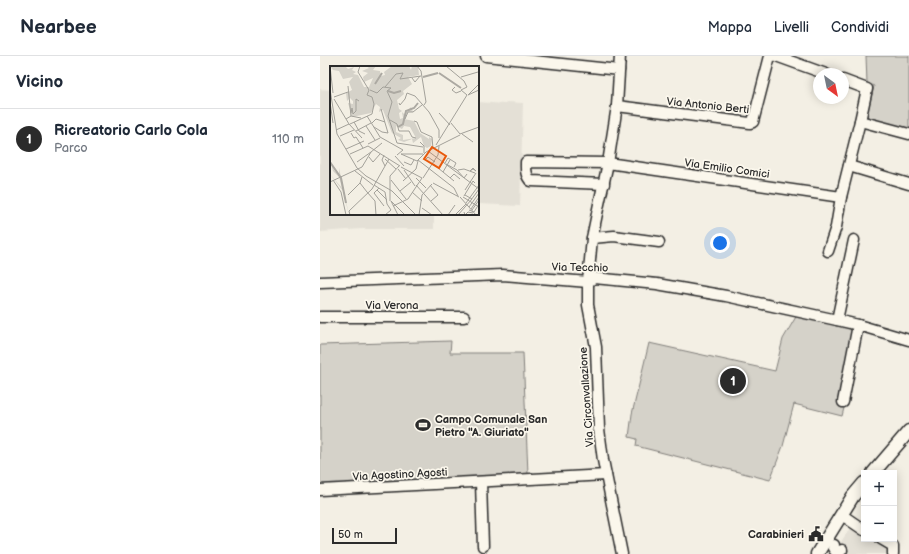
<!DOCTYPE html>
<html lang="it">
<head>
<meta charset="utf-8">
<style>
	body { margin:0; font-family:"Balsamiq Sans",sans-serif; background:#f6f6f7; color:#1f2937 }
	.controls { position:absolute; right:12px; bottom:12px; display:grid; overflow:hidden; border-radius:0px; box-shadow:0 2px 10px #0003 }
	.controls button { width:36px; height:36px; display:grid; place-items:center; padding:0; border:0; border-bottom:1px solid #e0e1e3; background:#fff; color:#1f2937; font:20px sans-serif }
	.compass { position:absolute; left:493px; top:12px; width:36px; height:36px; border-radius:50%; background:#fff; box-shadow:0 2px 10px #0003; rotate:147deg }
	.scale { position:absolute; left:12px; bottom:10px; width:65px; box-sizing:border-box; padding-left:4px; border:2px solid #2b2b2b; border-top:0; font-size:11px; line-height:14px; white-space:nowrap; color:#2b2b2b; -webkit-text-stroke:3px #fbf7ec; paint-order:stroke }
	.you { position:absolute; left:400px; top:187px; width:14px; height:14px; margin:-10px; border:3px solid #fff; border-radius:50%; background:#1a73e8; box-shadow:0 0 0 6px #1a73e833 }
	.badge { display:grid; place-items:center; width:26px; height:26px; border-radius:50%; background:#2b2b2b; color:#fff; font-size:13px; font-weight:700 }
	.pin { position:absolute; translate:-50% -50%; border:2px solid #fff; box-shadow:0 1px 4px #0006 }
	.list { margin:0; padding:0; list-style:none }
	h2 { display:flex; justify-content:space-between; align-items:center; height:52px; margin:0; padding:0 16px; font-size:17px }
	h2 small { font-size:13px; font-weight:400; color:#747a83 }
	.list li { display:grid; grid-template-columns:26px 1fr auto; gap:12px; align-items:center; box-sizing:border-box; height:60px; padding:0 16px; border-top:1px solid #e0e1e3 }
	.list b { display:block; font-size:15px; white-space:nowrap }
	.list p { margin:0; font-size:13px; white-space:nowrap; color:#747a83 }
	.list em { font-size:13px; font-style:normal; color:#747a83 }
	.map { position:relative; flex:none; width:589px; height:498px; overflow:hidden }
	header { display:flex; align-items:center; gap:24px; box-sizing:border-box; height:56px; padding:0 20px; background:#fff; border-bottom:1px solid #e0e1e3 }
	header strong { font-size:19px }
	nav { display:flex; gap:22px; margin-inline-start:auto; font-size:14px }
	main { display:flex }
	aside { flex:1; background:#fff }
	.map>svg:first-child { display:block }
</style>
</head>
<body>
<header>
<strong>Nearbee</strong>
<nav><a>Mappa</a><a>Livelli</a><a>Condividi</a></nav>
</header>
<main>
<aside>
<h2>Vicino<small></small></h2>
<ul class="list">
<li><span class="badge">1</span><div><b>Ricreatorio Carlo Cola</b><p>Parco</p></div><em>110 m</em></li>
</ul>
</aside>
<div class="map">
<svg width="589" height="498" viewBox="0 0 589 498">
	<rect width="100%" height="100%" fill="#f3efe4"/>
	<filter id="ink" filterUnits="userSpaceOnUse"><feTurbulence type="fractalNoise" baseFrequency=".025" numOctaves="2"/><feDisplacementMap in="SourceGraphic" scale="8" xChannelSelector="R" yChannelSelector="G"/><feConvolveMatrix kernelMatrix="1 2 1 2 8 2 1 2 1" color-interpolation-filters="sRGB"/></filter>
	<g filter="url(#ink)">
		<g fill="#e4e0d6">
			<path d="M 0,33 L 11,34 L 11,158 L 114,158 L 114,173 L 42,173 L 0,176 Z"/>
			<path d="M 158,46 L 185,48 L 186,46 L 203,47 L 200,150 L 158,148 Z"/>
			<path d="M 532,469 L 544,476 L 544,483 L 557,483 L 570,491 L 570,498 L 513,498 Z"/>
		</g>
		<g fill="#d5d2c9" stroke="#807e7a">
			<path d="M 546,0 L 589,0 L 589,80 L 545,65 L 554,30 L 547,27 Z"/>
			<path d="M 477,259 L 543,275 L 522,360 L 474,348 L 463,390 L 450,424 L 316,390 L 317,383 L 309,381 L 312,358 L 329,287 L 455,315 L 463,283 Z"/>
			<path d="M 131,285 L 130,297 L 203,297 L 208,418 L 0,429 L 0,289 Z"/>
		</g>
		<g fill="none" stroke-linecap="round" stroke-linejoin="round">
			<g stroke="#2b2b2b" stroke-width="13">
				<g id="minor">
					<path d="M 166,0 L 299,14"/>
					<path d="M 300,0 L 297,50 L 288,107 L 279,148 L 272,182 L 268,226 L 268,249 L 276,291 L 279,373 L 283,404 L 302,498"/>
					<path d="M 456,0 L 506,18"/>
					<path d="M 297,50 L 430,67 L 433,66 L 450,0"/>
					<path d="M 540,65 L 589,78"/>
					<path d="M 529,110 L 589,128"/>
					<path d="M 284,128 L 211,125 C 205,120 206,112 206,106 L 288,107 L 521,141 L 540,65 L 547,33 L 523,24"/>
					<path d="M 272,182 L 294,180 L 339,186"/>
					<path d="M 508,195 L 516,171 L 521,141"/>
					<path d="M 0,226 L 183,219 L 268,226 L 274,222 L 337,228 L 406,240 L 517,264 L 538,269 L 589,284"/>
					<path d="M 0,261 L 144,261"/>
					<path d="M 517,264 L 534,184"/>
					<path d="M 523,346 L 538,269"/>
					<path d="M 161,426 L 163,490"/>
					<path d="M 0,434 L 286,419"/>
					<path d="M 522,459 L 544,474"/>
					<path d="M 561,483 L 573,490 L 573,498"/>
					<path d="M 514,489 L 513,492 L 515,495 L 519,496 L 522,494"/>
				</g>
			</g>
			<g stroke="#2b2b2b" stroke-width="15">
				<g id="tertiary">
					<path d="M 553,417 L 589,375"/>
					<path d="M 497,498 L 533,440 L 544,427"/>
				</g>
			</g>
			<use href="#minor" stroke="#fbf7ec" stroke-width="10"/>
			<use href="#tertiary" stroke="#fbf7ec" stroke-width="12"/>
		</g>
	</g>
	<defs>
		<g id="stadium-bare" transform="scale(1.2)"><path d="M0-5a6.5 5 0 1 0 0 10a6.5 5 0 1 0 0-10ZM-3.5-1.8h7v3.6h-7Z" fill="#2b2b2b" stroke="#fbf7ec" stroke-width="2.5" paint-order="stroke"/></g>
		<g id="civic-bare" transform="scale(1.2)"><path d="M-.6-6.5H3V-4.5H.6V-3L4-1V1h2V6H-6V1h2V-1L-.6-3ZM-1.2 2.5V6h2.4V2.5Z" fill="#2b2b2b" stroke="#fbf7ec" stroke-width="2.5" paint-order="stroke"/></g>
	</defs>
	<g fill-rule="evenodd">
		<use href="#stadium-bare" x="103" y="369"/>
		<use href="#civic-bare" x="496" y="478"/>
	</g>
	<g text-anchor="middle" stroke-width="3.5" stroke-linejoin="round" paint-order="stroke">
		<g font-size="11" fill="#2b2b2b" stroke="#fbf7ec">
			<text transform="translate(388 49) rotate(6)" y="4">Via Antonio Berti</text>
			<text transform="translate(407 112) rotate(8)" y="4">Via Emilio Comici</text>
			<text transform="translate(260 211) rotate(1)" y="4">Via Tecchio</text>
			<text x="72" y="253">Via Verona</text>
			<text transform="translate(266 341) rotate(-94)" y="4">Via Circonvallazione</text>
			<text transform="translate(80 418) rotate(-3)" y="4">Via Agostino Agosti</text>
		</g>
		<g font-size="11" font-weight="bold" fill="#2b2b2b" stroke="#fbf7ec" text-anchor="start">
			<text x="115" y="367">Campo Comunale San<tspan x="115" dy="13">Pietro "A. Giuriato"</tspan></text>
			<text x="484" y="482" text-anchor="end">Carabinieri</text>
		</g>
	</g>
	<g transform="translate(10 10)">
		<rect width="149" height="149" fill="#f3efe4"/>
		<path d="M 0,0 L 15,0 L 18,3 L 24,1 L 22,4 L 26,6 L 23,8 L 28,9 L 34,21 L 39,21 L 43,12 L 34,16 L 33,11 L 38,7 L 32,5 L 39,2 L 36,0 L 46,0 L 43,4 L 50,5 L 51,10 L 55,9 L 54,6 L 62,0 L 79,0 L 81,4 L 82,0 L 88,0 L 89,9 L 78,11 L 82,18 L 73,25 L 74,28 L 67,34 L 69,43 L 72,45 L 69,47 L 70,53 L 73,52 L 72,46 L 74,48 L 81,41 L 83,46 L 78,46 L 74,53 L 84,55 L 90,67 L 99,73 L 99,71 L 102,73 L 101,80 L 97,82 L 94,80 L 91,71 L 83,77 L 82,73 L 74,76 L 68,74 L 71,72 L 62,67 L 53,44 L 49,46 L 50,41 L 46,38 L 41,47 L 22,51 L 18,37 L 23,38 L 23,35 L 20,32 L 17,35 L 16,27 L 22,24 L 19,16 L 23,11 L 13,13 L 9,5 L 3,4 ZM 66,60 L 72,63 L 74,60 L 80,61 L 86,72 L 73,74 L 73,69 L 66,66 ZM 0,94 L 4,104 L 9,109 L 9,102 L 19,149 L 13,125 L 0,108 L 12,122 L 9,111 L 3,105 Z" fill="#d5d2c9" fill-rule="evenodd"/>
		<path fill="none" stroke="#aca9a2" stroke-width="2" d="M 109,7 L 131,22M 93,11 L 108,7M 45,18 L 52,7M 58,25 L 64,27 L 71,25M 68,61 L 73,58 L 76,45 L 84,42 L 88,37M 0,96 L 11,112 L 16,137"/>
		<path fill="none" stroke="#a3a19a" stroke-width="1" d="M 0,0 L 3,27M 30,0 L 28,6 L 39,24M 87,0 L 91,5 L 96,36 L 94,39M 116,0 L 134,15 L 137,21 L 131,24 L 137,29M 131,11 L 148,6M 82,12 L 85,16 L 90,10M 18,20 L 21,50M 55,21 L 66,8 L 73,7 L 70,13 L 91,10M 125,21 L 122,24 L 126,27 L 131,25M 0,23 L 7,68 L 27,102 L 36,110 L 62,125 L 86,149M 40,24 L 47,27 L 53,21 L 61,22 L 57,25 L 62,36 L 58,50M 138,29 L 149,18M 138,29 L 149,24M 4,31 L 18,26M 4,33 L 19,58 L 32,72M 0,36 L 3,57M 69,37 L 70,39 L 75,33 L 77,27 L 85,30 L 99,46 L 109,64 L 109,72M 51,43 L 58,67M 21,47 L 22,42 L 23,48 L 26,45 L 26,33 L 29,35M 109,47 L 120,59M 37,50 L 50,71M 58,50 L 67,77 L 93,81M 16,53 L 21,50 L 31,52M 75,53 L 78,46 L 83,46 L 92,39M 60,54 L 67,58 L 69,65 L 79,65 L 82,71 L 86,72M 84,55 L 87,56 L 91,66 L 102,71 L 103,83M 24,56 L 29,65 L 35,68M 42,57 L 46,53 L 55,56M 121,57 L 130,68M 20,58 L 42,48 L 44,38 L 42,31 L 37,29 L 39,24M 36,60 L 45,74M 44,61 L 52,66 L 58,67M 6,64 L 19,58M 26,65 L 41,57M 21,67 L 24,72 L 26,71 L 33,82M 130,68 L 149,61M 132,68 L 143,76M 10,70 L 24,64M 50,71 L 73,84 L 67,89M 90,76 L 94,80 L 94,87M 38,78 L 50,72M 106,79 L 137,29M 38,80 L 70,100M 16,83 L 34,75M 98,85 L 149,123M 20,88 L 38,80M 71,88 L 87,95 L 96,86 L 130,69M 71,88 L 93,88M 54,89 L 52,94 L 55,100M 65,90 L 74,100M 39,91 L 43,96 L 50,88M 55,93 L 66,103M 96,93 L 98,91 L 105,96 L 104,95M 88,94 L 124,122 L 128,130M 27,96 L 41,86M 74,96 L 81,99 L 84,94M 102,97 L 124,115M 115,97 L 118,92 L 126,97 L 124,101M 116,98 L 127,104 L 134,112 L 137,108M 71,101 L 92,112M 68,103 L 76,113M 74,104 L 85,120M 128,104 L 134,103 L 145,107M 25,105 L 43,119M 146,105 L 143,103 L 140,105 L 143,102 L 146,105M 113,106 L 120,94M 32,111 L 30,117 L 37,126M 86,112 L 96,122M 93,112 L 108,89 L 109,80M 120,112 L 124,108 L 130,113M 3,114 L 11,126 L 16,149M 61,114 L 76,133M 73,115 L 86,103 L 88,95M 0,116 L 32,101 L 41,86 L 52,77M 103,117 L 129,131M 44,119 L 55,126 L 57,138M 86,119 L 113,149M 100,119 L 108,129 L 101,135M 49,122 L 44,127 L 54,140M 47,124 L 57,134M 135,124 L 146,107M 70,125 L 81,116M 37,126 L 45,135 L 46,149M 82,126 L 92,135M 18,129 L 30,117M 134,130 L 143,115 L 145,117M 130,131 L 146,149M 133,131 L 149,141M 141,134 L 149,123M 60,135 L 60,110 L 69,100M 61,135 L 75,149M 61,135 L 68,149M 136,137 L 149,119M 63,140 L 78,133 L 92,112M 139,141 L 149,127M 92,142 L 102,149M 141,143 L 149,131M 139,144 L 144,146 L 149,138M 142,144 L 149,134M 134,146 L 135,149 L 138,146 L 143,147M 126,148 L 136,138M 20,149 L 19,145 L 42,123 L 59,93M 55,149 L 61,144 L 57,138M 89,149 L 92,129 L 102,118M 118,149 L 125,139M 128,149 L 142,133 L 135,129"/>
		<path fill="#e8590c" fill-opacity="0.15" stroke="#e8590c" stroke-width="2" d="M 102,81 L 116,90 L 109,102 L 94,93 Z"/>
		<rect width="149" height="149" fill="none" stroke="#2b2b2b" stroke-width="2"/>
	</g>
</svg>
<div class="controls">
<button>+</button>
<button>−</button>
</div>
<svg class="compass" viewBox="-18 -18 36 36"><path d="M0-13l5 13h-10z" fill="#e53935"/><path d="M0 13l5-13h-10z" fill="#747a83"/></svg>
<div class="scale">50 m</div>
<div class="you"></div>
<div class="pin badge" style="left:413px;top:325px">1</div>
</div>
</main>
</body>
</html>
